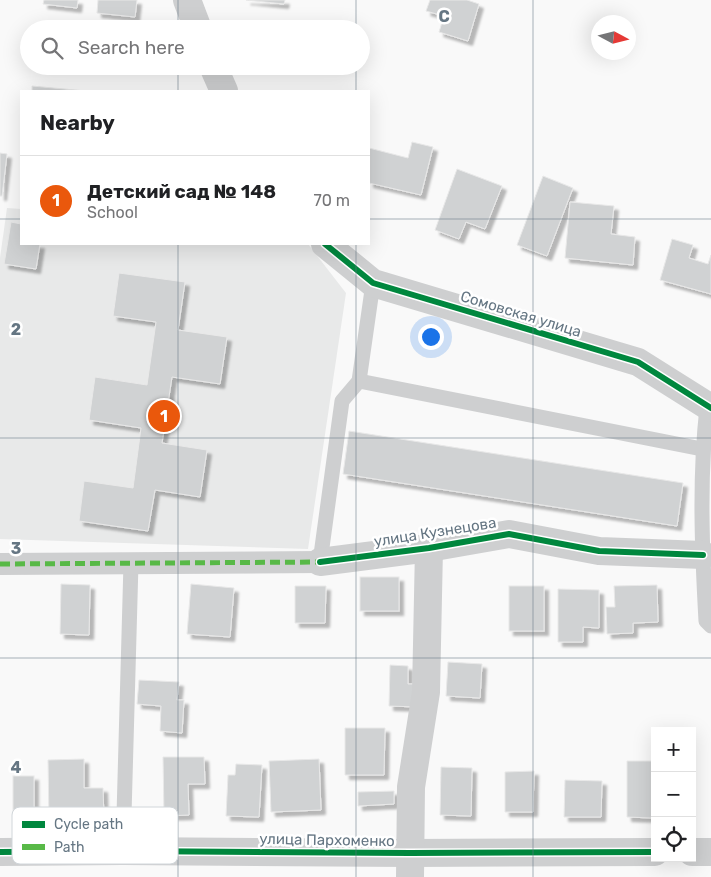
<!DOCTYPE html>
<html lang="en">
<head>
<meta charset="utf-8">
<style>
	body { margin:0; font-family:Rubik,sans-serif; background:#f6f6f6; color:#202124 }
	.controls { position:absolute; right:15px; bottom:15px; display:grid; overflow:hidden; border-radius:0px; box-shadow:0 5px 20px #0002 }
	.controls button { width:45px; height:45px; display:grid; place-items:center; padding:0; border:0; border-bottom:1px solid #e0e0e0; background:#fff; color:#202124; font:25px sans-serif }
	.compass { position:absolute; left:591px; top:15px; width:45px; height:45px; border-radius:50%; background:#fff; box-shadow:0 5px 20px #0002; rotate:97deg }
	.you { position:absolute; left:430px; top:336px; width:18px; height:18px; margin:-12px; border:4px solid #fff; border-radius:50%; background:#1a73e8; box-shadow:0 0 0 8px #1a73e833 }
	.badge { display:grid; place-items:center; width:32px; height:32px; border-radius:50%; background:#ea580c; color:#fff; font-size:16px; font-weight:700 }
	.pin { position:absolute; translate:-50% -50%; border:2px solid #fff; box-shadow:0 1px 5px #0006 }
	.list { margin:0; padding:0; list-style:none }
	h2 { display:flex; justify-content:space-between; align-items:center; height:65px; margin:0; padding:0 20px; font-size:21px }
	h2 small { font-size:16px; font-weight:400; color:#757577 }
	.list li { display:grid; grid-template-columns:32px 1fr auto; gap:15px; align-items:center; box-sizing:border-box; height:90px; padding:0 20px; border-top:1px solid #e0e0e0 }
	.list b { display:block; font-size:19px; white-space:nowrap }
	.list p { margin:0; font-size:16px; white-space:nowrap; color:#757577 }
	.list em { font-size:16px; font-style:normal; color:#757577 }
	.icon { flex:none; width:28px; height:28px; fill:none; stroke:currentColor; stroke-width:2; stroke-linecap:round; stroke-linejoin:round }
	.map { position:relative; flex:none; width:711px; height:877px; overflow:hidden }
	.search { position:absolute; background:#fff; box-shadow:0 5px 20px #0002; left:20px; top:20px; width:350px; height:55px; display:flex; align-items:center; gap:12px; box-sizing:border-box; padding:0 18px; border-radius:28px; color:#757577; font-size:19px }
	.panel { position:absolute; background:#fff; box-shadow:0 5px 20px #0002; left:20px; top:90px; width:350px; height:155px; border-radius:0px }
	.map>svg:first-child { display:block }
</style>
</head>
<body>
<div class="map">
<svg width="711" height="877" viewBox="0 0 711 877">
	<defs>
		<filter id="shadow"><feDropShadow dx="4.5" dy="4.5" stdDeviation="1" flood-color="#0004"/></filter>
	</defs>
	<rect width="100%" height="100%" fill="#f9f9f9"/>
	<path fill="#e8e9e9" d="M 7,208 L 21,209 L 21,244 L 308,244 L 346,293 L 308,549 L 0,539 L 0,258 Z"/>
	<g fill="#d0d2d3" stroke="#e8e8e8" filter="url(#shadow)">
		<path d="M 44,0 L 78,0 L 77,8 L 43,4 Z"/>
		<path d="M 98,0 L 137,0 L 135,17 L 97,13 Z"/>
		<path d="M 246,0 L 285,0 L 284,4 Z"/>
		<path d="M 430,0 L 467,0 L 479,4 L 468,41 L 439,32 L 444,16 L 426,11 Z"/>
		<path d="M 32,86 L 86,91 L 32,91 Z"/>
		<path d="M 412,142 L 433,147 L 421,195 L 369,183 L 369,148 L 408,158 Z"/>
		<path d="M 0,153 L 7,154 L 2,196 L 0,196 Z"/>
		<path d="M 457,169 L 502,186 L 485,229 L 466,222 L 459,239 L 435,230 Z"/>
		<path d="M 543,176 L 573,188 L 547,256 L 517,245 Z"/>
		<path d="M 570,202 L 614,206 L 611,234 L 635,237 L 633,265 L 565,258 Z"/>
		<path d="M 11,222 L 21,224 L 21,244 L 40,244 L 36,269 L 4,264 Z"/>
		<path d="M 672,239 L 693,245 L 689,258 L 708,264 L 711,255 L 711,294 L 660,280 Z"/>
		<path d="M 119,273 L 185,282 L 178,330 L 227,337 L 220,384 L 172,377 L 162,443 L 207,450 L 200,497 L 155,490 L 148,531 L 79,521 L 84,481 L 133,488 L 141,428 L 89,420 L 95,377 L 147,385 L 156,322 L 113,316 Z"/>
		<path d="M 349,431 L 683,483 L 677,526 L 343,474 Z"/>
		<rect x="360" y="577" width="39" height="34"/>
		<path d="M 61,584 L 90,585 L 89,635 L 60,634 Z"/>
		<path d="M 191,584 L 234,588 L 230,637 L 187,634 Z"/>
		<path d="M 657,585 L 658,622 L 633,623 L 633,633 L 607,634 L 606,607 L 615,607 L 614,586 Z"/>
		<path d="M 295,586 L 326,586 L 325,623 L 295,623 Z"/>
		<rect x="509" y="586" width="35" height="45"/>
		<path d="M 558,589 L 599,590 L 599,628 L 583,627 L 583,642 L 558,642 Z"/>
		<path d="M 448,662 L 482,664 L 480,698 L 446,696 Z"/>
		<path d="M 390,665 L 408,666 L 408,684 L 419,684 L 418,707 L 389,706 Z"/>
		<path d="M 139,680 L 179,682 L 177,700 L 184,700 L 182,733 L 160,731 L 161,706 L 137,704 Z"/>
		<path d="M 345,728 L 385,728 L 384,775 L 345,775 Z"/>
		<path d="M 163,757 L 204,757 L 205,784 L 188,784 L 189,815 L 164,816 Z"/>
		<path d="M 84,759 L 84,788 L 103,788 L 104,820 L 49,821 L 48,760 Z"/>
		<path d="M 319,759 L 321,810 L 271,812 L 269,761 Z"/>
		<path d="M 627,761 L 654,761 L 653,818 L 627,817 Z"/>
		<path d="M 236,764 L 262,765 L 259,817 L 226,816 L 228,775 L 235,775 Z"/>
		<path d="M 441,767 L 472,768 L 471,816 L 440,815 Z"/>
		<path d="M 534,771 L 533,812 L 505,812 L 505,772 Z"/>
		<rect x="13" y="776" width="21" height="44"/>
		<path d="M 565,780 L 602,781 L 601,817 L 564,817 Z"/>
		<path d="M 394,791 L 394,804 L 358,806 L 358,792 Z"/>
	</g>
	<g fill="none" stroke-linecap="round" stroke-linejoin="round">
		<g stroke="#cecfd0" stroke-width="15">
			<path d="M 359,381 L 702,449"/>
			<path d="M 707,407 C 699,478 702,550 706,621 L 711,626"/>
			<path d="M 320,562 L 342,401 L 359,381 L 373,283"/>
			<path d="M 123,851 L 131,563"/>
		</g>
		<path stroke="#cecfd0" stroke-width="22" d="M 0,564 L 320,562"/>
		<g stroke="#cecfd0" stroke-width="28">
			<path d="M 187,0 L 198,29"/>
			<path d="M 213,66 L 224,91"/>
			<path d="M 325,244 L 373,283 L 638,362 L 711,408"/>
			<path d="M 320,562 L 429,548 L 509,534 L 599,551 L 703,555"/>
			<path d="M 0,852 L 123,851 L 410,853 L 655,852"/>
			<path d="M 692,852 L 711,852"/>
			<path d="M 410,877 L 411,787 L 426,692 L 429,548"/>
		</g>
		<path stroke="#58b947" stroke-width="5" stroke-dasharray="10 5" stroke-linecap="butt" d="M 0,564 L 320,562"/>
		<g stroke="#fff" stroke-width="9">
			<g id="cycleway">
				<path d="M 325,244 L 373,283 L 638,362 L 711,408"/>
				<path d="M 320,562 L 429,548 L 509,534 L 599,551 L 703,555"/>
				<path d="M 0,852 L 123,851 L 410,853 L 655,852"/>
			</g>
		</g>
		<use href="#cycleway" stroke="#00873e" stroke-width="6"/>
	</g>
	<path fill="none" stroke="#657683" stroke-width="1" stroke-opacity="0.55" d="M 178,0 L 178,29M 356,0 L 356,29M 533,0 L 533,877M 178,66 L 178,91M 356,66 L 356,91M 0,219 L 21,219M 369,219 L 711,219M 178,244 L 178,877M 356,244 L 356,877M 0,438 L 711,438M 0,658 L 711,658"/>
	<g text-anchor="middle" stroke-width="5" stroke-linejoin="round" paint-order="stroke">
		<g font-size="15" fill="#657683" stroke="#fff">
			<text transform="translate(521 314) rotate(17)" y="5">Сомовская улица</text>
			<text transform="translate(435 532) rotate(-9)" y="5">улица Кузнецова</text>
			<text transform="translate(327 840) rotate(1)" y="5">улица Пархоменко</text>
		</g>
	</g>
	<rect x="12" y="807" width="166" height="57" rx="8" fill="#fff" stroke="#d1d6da" stroke-width="1"/>
	<rect x="22" y="821" width="23" height="7" fill="#00873e"/>
	<rect x="22" y="844" width="23" height="6" fill="#58b947"/>
	<g font-size="14" fill="#657683">
		<text x="54" y="829">Cycle path</text>
		<text x="54" y="852">Path</text>
	</g>
	<g font-size="16" text-anchor="middle" font-weight="bold" fill="#657683" stroke="#fff" stroke-width="5" stroke-linejoin="round" paint-order="stroke">
		<text x="444" y="22">C</text>
		<text x="16" y="335">2</text>
		<text x="16" y="554">3</text>
		<text x="16" y="773">4</text>
	</g>
</svg>
<div class="controls">
<button>+</button>
<button>−</button>
<button><svg class="icon" aria-label="locate" viewBox="0 0 24 24"><circle cx="12" cy="12" r="6"/><path d="M12 2v4M12 18v4M2 12h4M18 12h4"/></svg></button>
</div>
<svg class="compass" viewBox="-18 -18 36 36"><path d="M0-13l5 13h-10z" fill="#e53935"/><path d="M0 13l5-13h-10z" fill="#757577"/></svg>
<div class="you"></div>
<div class="pin badge" style="left:164px;top:416px">1</div>
<div class="search"><svg class="icon" aria-label="search" viewBox="0 0 24 24"><circle cx="10" cy="10" r="6"/><path d="M15 15l6 6"/></svg>Search here</div>
<section class="panel">
<h2>Nearby<small></small></h2>
<ul class="list">
<li><span class="badge">1</span><div><b>Детский сад № 148</b><p>School</p></div><em>70 m</em></li>
</ul>
</section>
</div>
</body>
</html>
